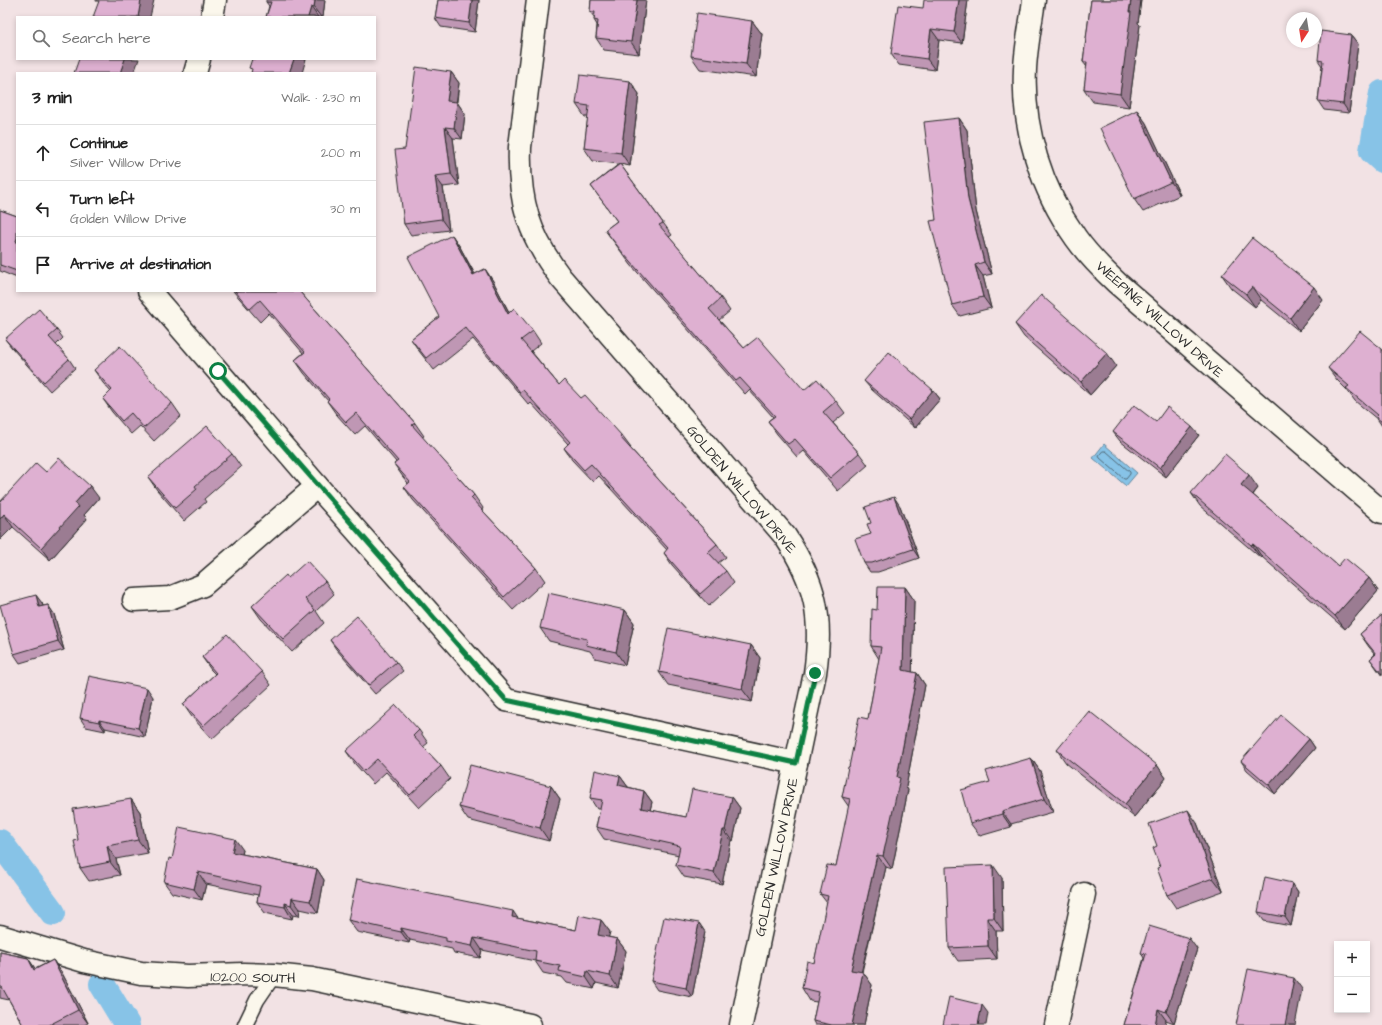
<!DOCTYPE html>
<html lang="en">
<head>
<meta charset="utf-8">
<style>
	body { margin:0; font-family:"Architects Daughter",sans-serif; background:#f6f6f6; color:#222 }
	.controls { position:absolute; right:12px; bottom:12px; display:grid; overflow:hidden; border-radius:0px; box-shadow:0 2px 6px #0003 }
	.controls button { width:36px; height:36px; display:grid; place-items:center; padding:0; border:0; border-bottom:1px solid #e0e0e0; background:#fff; color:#222; font:20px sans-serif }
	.compass { position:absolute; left:1286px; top:12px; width:36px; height:36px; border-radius:50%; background:#fff; box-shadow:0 2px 6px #0003; rotate:192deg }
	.stop { position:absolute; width:12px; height:12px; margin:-9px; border:3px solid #0b8043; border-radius:50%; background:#fff }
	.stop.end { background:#0b8043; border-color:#fff; box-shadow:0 1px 4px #0008 }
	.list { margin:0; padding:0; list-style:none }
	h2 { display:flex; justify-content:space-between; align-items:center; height:52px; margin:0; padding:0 16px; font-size:17px }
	h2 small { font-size:13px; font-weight:400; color:#767676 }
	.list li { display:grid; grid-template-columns:26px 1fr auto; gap:12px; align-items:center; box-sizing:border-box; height:56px; padding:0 16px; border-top:1px solid #e0e0e0 }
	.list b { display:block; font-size:15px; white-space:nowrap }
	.list p { margin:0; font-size:13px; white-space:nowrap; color:#767676 }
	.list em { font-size:13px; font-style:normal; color:#767676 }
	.icon { flex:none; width:22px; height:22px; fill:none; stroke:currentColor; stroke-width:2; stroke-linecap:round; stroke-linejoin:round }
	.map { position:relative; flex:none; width:1382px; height:1025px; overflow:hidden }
	.search { position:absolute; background:#fff; box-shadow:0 2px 6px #0003; left:16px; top:16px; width:360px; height:44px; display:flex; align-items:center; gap:10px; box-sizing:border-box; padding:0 14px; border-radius:0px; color:#767676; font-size:15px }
	.panel { position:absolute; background:#fff; box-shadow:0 2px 6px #0003; left:16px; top:72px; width:360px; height:220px; border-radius:0px }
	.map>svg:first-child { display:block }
</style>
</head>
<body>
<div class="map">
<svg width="1382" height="1025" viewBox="0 0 1382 1025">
	<rect width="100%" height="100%" fill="#f2e2e4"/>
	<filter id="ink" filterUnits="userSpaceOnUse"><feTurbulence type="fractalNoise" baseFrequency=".025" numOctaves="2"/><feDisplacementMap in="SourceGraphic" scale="8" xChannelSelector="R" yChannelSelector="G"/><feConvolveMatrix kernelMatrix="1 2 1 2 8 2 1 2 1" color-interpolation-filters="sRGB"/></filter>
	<g filter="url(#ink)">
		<path fill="#87c3e7" stroke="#62869c" d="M 1104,444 L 1137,473 L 1126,486 L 1093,458 Z"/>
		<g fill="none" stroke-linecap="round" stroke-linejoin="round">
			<path stroke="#506876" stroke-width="1" d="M 1103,451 L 1106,451 L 1130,472 L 1130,474 L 1126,479 L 1124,479 L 1100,458 L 1099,456 Z"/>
			<g stroke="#87c3e7" stroke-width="26">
				<path d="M 1382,93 L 1372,151 L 1382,160"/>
				<path d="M 0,842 L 53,913"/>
				<path d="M 102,984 L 127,1025"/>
			</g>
			<g stroke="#2b2b2b" stroke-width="17">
				<path id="lane" d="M 245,1025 L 257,1000 L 274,975"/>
			</g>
			<g stroke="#2b2b2b" stroke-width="25">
				<g id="street">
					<path d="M 538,0 L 520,147 C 518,201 529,236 561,278 L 785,536 C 816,583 823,617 815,673 L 741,1025"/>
					<path d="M 1034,0 C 1031,23 1026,46 1025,69 C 1022,129 1041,189 1076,238 C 1088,255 1102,269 1117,283 L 1382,512"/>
					<path d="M 212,17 L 215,0"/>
					<path d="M 195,73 L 199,59"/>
					<path d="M 149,291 L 317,486 L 506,700 L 796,763"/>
					<path d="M 134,600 L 170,598 L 203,585 L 317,486"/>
					<path d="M 0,936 L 84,961 L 141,973 L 188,976 L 243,974 L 274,975 L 312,979 L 530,1025"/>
					<path d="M 1056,1025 L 1084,894"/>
				</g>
			</g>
			<use href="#lane" stroke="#fbf7ec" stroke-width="14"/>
			<use href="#street" stroke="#fbf7ec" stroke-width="22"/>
		</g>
		<g fill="#bf97b4" stroke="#2b2b2b">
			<path d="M 325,0 L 323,17 L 266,17 L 269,6 L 266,2 Z"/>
			<path d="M 438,0 L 479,0 L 475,32 L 441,27 L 435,18 Z"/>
			<path d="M 591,0 L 646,0 L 639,54 L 604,50 L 596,38 L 597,25 L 594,20 L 595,18 L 590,12 Z"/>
			<path d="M 968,0 L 962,43 L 939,40 L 935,70 L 899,65 L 891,54 L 923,8 Z"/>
			<path d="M 1091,0 L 1141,0 L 1138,23 L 1140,25 L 1129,107 L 1093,102 L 1084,89 L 1087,67 L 1083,62 Z"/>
			<path d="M 752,21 L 762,34 L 756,77 L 700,69 L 691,56 Z"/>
			<path d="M 1351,35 L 1358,44 L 1349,113 L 1324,110 L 1318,101 L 1322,66 L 1318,60 Z"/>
			<path d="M 451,72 L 459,83 L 457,102 L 465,114 L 462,139 L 453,138 L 459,185 L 443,187 L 449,230 L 411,235 L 404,224 L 405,149 Z"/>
			<path d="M 630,81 L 639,94 L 630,166 L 620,164 L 672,235 L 669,237 L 721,298 L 730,311 L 719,320 L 744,348 L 804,390 L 836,401 L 845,413 L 833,423 L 859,453 L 868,465 L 838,491 L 804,451 L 797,457 L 777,434 L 768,421 L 773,417 L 749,390 L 745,394 L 631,265 L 605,230 L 617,221 L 591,186 L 619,164 L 593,161 L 584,148 L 588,117 L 585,117 L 576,104 Z"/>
			<path d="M 1137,110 L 1146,123 L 1180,195 L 1143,212 L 1134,199 Z"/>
			<path d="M 959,118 L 967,130 L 976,211 L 992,274 L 983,276 L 991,308 L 960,316 L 952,305 L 936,220 Z"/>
			<path d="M 0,210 L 17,216 L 17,278 L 0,271 Z"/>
			<path d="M 452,235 L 460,247 L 475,274 L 485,269 L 493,281 L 509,312 L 533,331 L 541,343 L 531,351 L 559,385 L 581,398 L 622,436 L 631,448 L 630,448 L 717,544 L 726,557 L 718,563 L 726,571 L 734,583 L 709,606 L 672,565 L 664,553 L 667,550 L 599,476 L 593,482 L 572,460 L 564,448 L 568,444 L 531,403 L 529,405 L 473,339 L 434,370 L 419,351 L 411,339 L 439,317 Z"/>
			<path d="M 1222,275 L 1323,300 L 1299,331 L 1261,300 L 1255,307 L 1231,288 Z"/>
			<path d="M 233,291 L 299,291 L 415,423 L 424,436 L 422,437 L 474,495 L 483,508 L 482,510 L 536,568 L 545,581 L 513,610 L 413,500 L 404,487 L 408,483 L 403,477 L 394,464 L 396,462 L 365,426 L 355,435 L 336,414 L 327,401 L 328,401 L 304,373 L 295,360 L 303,353 L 269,313 L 260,322 Z"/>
			<path d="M 1015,324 L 1116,366 L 1090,395 L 1024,337 Z"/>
			<path d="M 57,330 L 63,338 L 56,345 L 69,359 L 75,368 L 50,391 L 12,348 L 5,339 Z"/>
			<path d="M 1382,349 L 1382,426 L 1378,420 L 1355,401 L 1347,390 L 1337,380 L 1328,368 Z"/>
			<path d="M 94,370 L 172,403 L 181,416 L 154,441 L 140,426 L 131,434 L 112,412 L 103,399 L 111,392 L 103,383 Z"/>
			<path d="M 864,381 L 933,390 L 940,399 L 915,428 L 871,389 Z"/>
			<path d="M 1156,422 L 1199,435 L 1166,477 L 1120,441 L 1113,432 Z"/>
			<path d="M 232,454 L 241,467 L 204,499 L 206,502 L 184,521 L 157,490 L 148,477 Z"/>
			<path d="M 46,472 L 99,498 L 84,515 L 87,519 L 50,560 L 13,527 L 0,540 L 0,502 Z"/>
			<path d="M 1258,488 L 1253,495 L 1301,535 L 1338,566 L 1369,578 L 1378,591 L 1345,629 L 1262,557 L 1261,558 L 1200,506 L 1191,493 Z"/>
			<path d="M 900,506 L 919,558 L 878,572 L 870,572 L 864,563 L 871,534 L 871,523 Z"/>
			<path d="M 288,578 L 325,581 L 334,594 L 316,611 L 324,623 L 292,652 L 261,619 L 252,606 Z"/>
			<path d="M 905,587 L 914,600 L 912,672 L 917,673 L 925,685 L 906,787 L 908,790 L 892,869 L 886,867 L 862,972 L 863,972 L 872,985 L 864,1025 L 815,1025 L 813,1021 L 817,1002 L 810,1001 L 802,988 L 814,963 L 827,903 L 820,894 L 836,866 L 849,807 L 842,797 L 849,767 L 868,719 L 879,659 L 871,646 L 877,610 Z"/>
			<path d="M 42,603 L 43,606 L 48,605 L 54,614 L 64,650 L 20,663 L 14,654 Z"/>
			<path d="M 625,610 L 634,623 L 625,665 L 595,658 L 590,651 L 549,641 L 540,628 Z"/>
			<path d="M 1382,615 L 1382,676 L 1370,659 L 1375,654 L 1369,647 L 1360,634 Z"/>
			<path d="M 330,640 L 396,662 L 403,671 L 375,694 L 336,649 Z"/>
			<path d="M 751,645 L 760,658 L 752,702 L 668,685 L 659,672 Z"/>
			<path d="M 202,657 L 262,672 L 271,685 L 212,739 L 192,717 L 183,704 L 215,674 L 211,670 Z"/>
			<path d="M 153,697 L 145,737 L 105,728 L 105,731 L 86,727 L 80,718 Z"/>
			<path d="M 419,730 L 428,743 L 423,747 L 441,766 L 450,779 L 419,808 L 386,772 L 373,784 L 355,764 L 346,751 Z"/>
			<path d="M 1309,739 L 1315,748 L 1275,794 L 1247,770 L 1241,761 Z"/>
			<path d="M 1057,750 L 1157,765 L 1166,778 L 1134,817 L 1066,763 Z"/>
			<path d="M 1031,758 L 1040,771 L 1053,812 L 1011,824 L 1011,827 L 980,836 L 970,823 Z"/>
			<path d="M 620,776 L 628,787 L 644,791 L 652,802 L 650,810 L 686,817 L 732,797 L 740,808 L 733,841 L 731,841 L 722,884 L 684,877 L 676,865 L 679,855 L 604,839 L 596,827 L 600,809 L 597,809 L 590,798 Z"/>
			<path d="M 551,786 L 560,799 L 549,841 L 468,820 L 459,807 Z"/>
			<path d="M 131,799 L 140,812 L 148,853 L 116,859 L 120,875 L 89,881 L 80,868 L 78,840 Z"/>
			<path d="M 1197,823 L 1223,891 L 1176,908 L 1167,895 L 1160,867 L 1157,846 Z"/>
			<path d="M 243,850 L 242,854 L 317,869 L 324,880 L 318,913 L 300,909 L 299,916 L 293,915 L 292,919 L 265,913 L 257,902 L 258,895 L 206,884 L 202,900 L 172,893 L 164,882 L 172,859 Z"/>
			<path d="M 1002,878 L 1003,931 L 996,931 L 997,959 L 958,961 L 949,948 Z"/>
			<path d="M 1292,883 L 1298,892 L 1291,926 L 1264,921 L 1258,912 Z"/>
			<path d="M 517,918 L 576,930 L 601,920 L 610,932 L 608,937 L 617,939 L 626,951 L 618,988 L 596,983 L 594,989 L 567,983 L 562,977 L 543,973 L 535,961 L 482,950 L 480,958 L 454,953 L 452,949 L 410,940 L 409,943 L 357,932 L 348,920 Z"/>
			<path d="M 699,923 L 705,932 L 692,997 L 657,990 L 651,981 Z"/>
			<path d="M 1197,949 L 1174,1023 L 1166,1020 L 1165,1025 L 1124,1025 L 1144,958 L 1141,953 Z"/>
			<path d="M 0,952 L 28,958 L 35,969 L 53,960 L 62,973 L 88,1023 L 84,1025 L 23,1025 L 9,1000 L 0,998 Z"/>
		</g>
		<g fill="#9b7b92" stroke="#2b2b2b">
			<path d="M 141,0 L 154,0 L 150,17 L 138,17 Z"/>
			<path d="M 315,0 L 325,0 L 323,17 L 321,17 L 314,8 Z"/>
			<path d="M 472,0 L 479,0 L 475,32 L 469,23 Z"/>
			<path d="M 637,0 L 646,0 L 639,54 L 631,42 Z"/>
			<path d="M 959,0 L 968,0 L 962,43 L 954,32 Z"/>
			<path d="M 1131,0 L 1141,0 L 1138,23 L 1140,25 L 1129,107 L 1120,94 Z"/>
			<path d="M 311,7 L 318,17 L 308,17 Z"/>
			<path d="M 752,21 L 762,34 L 756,77 L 746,64 Z"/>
			<path d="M 931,29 L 939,40 L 935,70 L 927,59 Z"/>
			<path d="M 1351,35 L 1358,44 L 1349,113 L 1343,104 Z"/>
			<path d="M 125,59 L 139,59 L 134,73 L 120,73 Z"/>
			<path d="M 294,59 L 306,59 L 302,73 L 289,73 Z"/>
			<path d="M 451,72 L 459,83 L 455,112 L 447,101 Z"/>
			<path d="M 630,81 L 639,94 L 630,166 L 621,153 Z"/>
			<path d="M 457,102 L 465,114 L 462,139 L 454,128 Z"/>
			<path d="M 1137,110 L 1146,123 L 1180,195 L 1171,182 Z"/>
			<path d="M 959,118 L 967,130 L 976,211 L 992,274 L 984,262 L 968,199 Z"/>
			<path d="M 445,127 L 453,138 L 459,185 L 451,174 Z"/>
			<path d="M 435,176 L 443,187 L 449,230 L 441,219 Z"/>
			<path d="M 452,235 L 460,247 L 481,288 L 473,275 Z"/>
			<path d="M 975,265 L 983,276 L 991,308 L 983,297 Z"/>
			<path d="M 485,269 L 493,281 L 516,326 L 508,314 Z"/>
			<path d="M 1252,287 L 1261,300 L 1255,307 L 1246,294 Z"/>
			<path d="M 1314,287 L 1323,300 L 1299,331 L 1290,318 Z"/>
			<path d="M 1107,353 L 1116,366 L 1090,395 L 1081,382 Z"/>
			<path d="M 933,390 L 940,399 L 915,428 L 909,419 Z"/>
			<path d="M 1192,427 L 1199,435 L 1166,477 L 1160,468 Z"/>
			<path d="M 1249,475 L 1258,488 L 1250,498 L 1241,485 Z"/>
			<path d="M 90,486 L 99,498 L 84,515 L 87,519 L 50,560 L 41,548 L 75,503 Z"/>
			<path d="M 894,497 L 900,506 L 919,558 L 913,549 Z"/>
			<path d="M 4,514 L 13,527 L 0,540 L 0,519 Z"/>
			<path d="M 1253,544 L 1262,557 L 1261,558 L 1251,545 Z"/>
			<path d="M 1369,578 L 1378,591 L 1345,629 L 1335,616 Z"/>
			<path d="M 905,587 L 914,600 L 912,683 L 903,670 Z"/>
			<path d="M 36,595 L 42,603 L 46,616 L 39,607 Z"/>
			<path d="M 48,605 L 54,614 L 64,650 L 58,641 Z"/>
			<path d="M 625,610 L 634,623 L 625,665 L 616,652 Z"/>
			<path d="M 751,645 L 760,658 L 752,702 L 742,689 Z"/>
			<path d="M 917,673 L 925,685 L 906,787 L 908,790 L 892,869 L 883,856 L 897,777 Z"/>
			<path d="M 147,688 L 153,697 L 145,737 L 138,728 Z"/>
			<path d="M 99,720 L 105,728 L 105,731 L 99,722 Z"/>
			<path d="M 1309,739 L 1315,748 L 1275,794 L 1269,785 Z"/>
			<path d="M 1031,758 L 1040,771 L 1053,812 L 1044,799 Z"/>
			<path d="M 1157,765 L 1166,778 L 1134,817 L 1125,804 Z"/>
			<path d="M 620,776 L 628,787 L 626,797 L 618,785 Z"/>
			<path d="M 551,786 L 560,799 L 549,841 L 540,828 Z"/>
			<path d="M 644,791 L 652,802 L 648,819 L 641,808 Z"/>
			<path d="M 732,797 L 740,808 L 733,841 L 725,830 Z"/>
			<path d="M 131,799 L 140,812 L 148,853 L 138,840 Z"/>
			<path d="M 1188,810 L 1197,823 L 1223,891 L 1213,878 Z"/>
			<path d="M 1002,811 L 1011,824 L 1011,827 L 1002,814 Z"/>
			<path d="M 723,830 L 731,841 L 722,884 L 714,873 Z"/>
			<path d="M 235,839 L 243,850 L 240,864 L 232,852 Z"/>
			<path d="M 107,846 L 116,859 L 120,875 L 110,862 Z"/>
			<path d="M 877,855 L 886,867 L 859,982 L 851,970 Z"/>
			<path d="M 993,865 L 1002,878 L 1003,931 L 994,918 Z"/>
			<path d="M 317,869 L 324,880 L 318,913 L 310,901 Z"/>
			<path d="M 198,872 L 206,884 L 202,900 L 194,889 Z"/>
			<path d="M 1292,883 L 1298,892 L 1291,926 L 1285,917 Z"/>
			<path d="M 292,898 L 300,909 L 299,916 L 291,905 Z"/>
			<path d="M 285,903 L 293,915 L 292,919 L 285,907 Z"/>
			<path d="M 513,911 L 521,923 L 512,917 Z"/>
			<path d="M 987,918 L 996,931 L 997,959 L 988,946 Z"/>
			<path d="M 601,920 L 610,932 L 606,947 L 598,935 Z"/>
			<path d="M 699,923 L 705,932 L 692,997 L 686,988 Z"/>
			<path d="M 401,928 L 410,940 L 409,943 L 401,932 Z"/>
			<path d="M 474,938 L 482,950 L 480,958 L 472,946 Z"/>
			<path d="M 1189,938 L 1197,949 L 1174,1023 L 1166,1012 Z"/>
			<path d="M 617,939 L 626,951 L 618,988 L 610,976 Z"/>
			<path d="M 28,958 L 37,971 L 34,970 Z"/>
			<path d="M 53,960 L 62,973 L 88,1023 L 78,1010 Z"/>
			<path d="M 587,971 L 596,983 L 594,989 L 586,977 Z"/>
			<path d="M 863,972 L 872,985 L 864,1025 L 852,1025 Z"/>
			<path d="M 1294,978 L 1302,989 L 1295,1025 L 1285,1025 Z"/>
			<path d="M 982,1005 L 988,1013 L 986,1025 L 978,1025 Z"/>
			<path d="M 1158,1009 L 1166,1020 L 1165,1025 L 1155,1025 Z"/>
		</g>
		<g fill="#deb0d1" stroke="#2b2b2b">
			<path d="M 96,0 L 141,0 L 138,17 L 93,17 L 99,1 L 96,1 Z"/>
			<path d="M 266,0 L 315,0 L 314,8 L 311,7 L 308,17 L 266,17 L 271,2 L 266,2 Z"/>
			<path d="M 438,0 L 472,0 L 469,23 L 435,18 Z"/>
			<path d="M 591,0 L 637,0 L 631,42 L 596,38 L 598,21 L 594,20 L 595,12 L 590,12 Z"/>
			<path d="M 924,0 L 959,0 L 954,32 L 931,29 L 927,59 L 891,54 L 898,5 L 923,8 Z"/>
			<path d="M 1091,0 L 1131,0 L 1129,12 L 1131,12 L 1120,94 L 1084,89 L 1087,62 L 1083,62 Z"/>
			<path d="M 697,13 L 752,21 L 746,64 L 691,56 Z"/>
			<path d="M 1321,31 L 1351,35 L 1343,104 L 1318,101 L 1323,61 L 1318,60 Z"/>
			<path d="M 79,59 L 125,59 L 120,73 L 74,73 Z"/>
			<path d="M 252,59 L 294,59 L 289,73 L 251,73 L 252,69 L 249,68 Z"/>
			<path d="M 416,67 L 451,72 L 447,101 L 457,102 L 454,128 L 445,127 L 451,174 L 435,176 L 441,219 L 404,224 L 395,150 L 405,149 Z"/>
			<path d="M 580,75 L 630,81 L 621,153 L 584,148 L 589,106 L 576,104 Z"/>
			<path d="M 1137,110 L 1171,182 L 1134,199 L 1100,128 Z"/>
			<path d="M 959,118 L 968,199 L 984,262 L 975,265 L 983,297 L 952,305 L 930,221 L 936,220 L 924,122 Z"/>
			<path d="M 620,164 L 663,223 L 659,225 L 721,298 L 709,309 L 744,348 L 758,337 L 804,390 L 817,379 L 836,401 L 823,412 L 859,453 L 830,478 L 795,439 L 788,444 L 768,421 L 775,416 L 740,378 L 736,381 L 623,253 L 605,230 L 617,221 L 591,186 Z"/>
			<path d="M 0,210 L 17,216 L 17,238 L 16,241 L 17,242 L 17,271 L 0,265 Z"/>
			<path d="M 452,235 L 473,275 L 485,269 L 508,314 L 514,308 L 533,331 L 521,340 L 559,385 L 564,380 L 581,398 L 585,395 L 622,436 L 620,437 L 717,544 L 708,552 L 726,571 L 700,594 L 664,553 L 668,548 L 591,464 L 584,470 L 564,448 L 570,442 L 523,390 L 520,392 L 465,327 L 426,358 L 411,339 L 439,317 L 408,257 Z"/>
			<path d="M 1252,238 L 1314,287 L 1290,318 L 1252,287 L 1246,294 L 1222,275 Z"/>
			<path d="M 235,291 L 299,291 L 415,423 L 412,425 L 474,495 L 471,498 L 536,568 L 504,597 L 404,487 L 410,482 L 394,464 L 398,461 L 356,413 L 346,422 L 327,401 L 329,399 L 295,360 L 305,352 L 260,300 L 250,309 Z"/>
			<path d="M 1041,295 L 1107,353 L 1081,382 L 1015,324 Z"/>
			<path d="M 39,309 L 57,330 L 49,337 L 69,359 L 44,382 L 5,339 Z"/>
			<path d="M 1360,331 L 1382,349 L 1382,422 L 1376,417 L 1378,415 L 1346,388 L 1349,386 L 1328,368 Z"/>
			<path d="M 120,346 L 172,403 L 144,428 L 131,413 L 122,421 L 103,399 L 112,390 L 94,370 Z"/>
			<path d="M 889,352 L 933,390 L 909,419 L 864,381 Z"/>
			<path d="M 1134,405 L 1156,422 L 1167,407 L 1192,427 L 1160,468 L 1113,432 Z"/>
			<path d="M 207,426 L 232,454 L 195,486 L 197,489 L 175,508 L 148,477 Z"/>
			<path d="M 1225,454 L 1249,475 L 1241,485 L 1301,535 L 1302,534 L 1338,566 L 1345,558 L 1369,578 L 1335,616 L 1253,544 L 1251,545 L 1191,493 Z"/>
			<path d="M 59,458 L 90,486 L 75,503 L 78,507 L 41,548 L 4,514 L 0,519 L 0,501 L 0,502 L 36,463 L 46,472 Z"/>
			<path d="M 894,497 L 913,549 L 872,563 L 864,563 L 855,539 L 871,534 L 867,524 L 871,523 L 865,507 Z"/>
			<path d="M 307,561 L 325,581 L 305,599 L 315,610 L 283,639 L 252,606 L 286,575 L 288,578 Z"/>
			<path d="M 878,587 L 905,587 L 903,670 L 917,673 L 897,777 L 900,778 L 883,856 L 877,855 L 851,970 L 863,972 L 852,1025 L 832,1025 L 813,1021 L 819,992 L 802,988 L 807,961 L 814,963 L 828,896 L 820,894 L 827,865 L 836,866 L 850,799 L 842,797 L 848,767 L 849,767 L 859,717 L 868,719 L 881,647 L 871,646 L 872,609 L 877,610 Z"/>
			<path d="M 548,593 L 625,610 L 616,652 L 586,645 L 587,639 L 540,628 Z"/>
			<path d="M 36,595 L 39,607 L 48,605 L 58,641 L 14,654 L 0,605 Z"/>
			<path d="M 1382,615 L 1382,674 L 1370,659 L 1376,654 L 1360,634 Z"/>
			<path d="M 357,616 L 396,662 L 369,685 L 330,640 Z"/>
			<path d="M 668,628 L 751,645 L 742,689 L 659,672 Z"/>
			<path d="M 227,634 L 262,672 L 203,726 L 183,704 L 216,673 L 202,657 Z"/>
			<path d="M 89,676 L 147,688 L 138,728 L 99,720 L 99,722 L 80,718 Z"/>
			<path d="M 396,705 L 419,730 L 413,736 L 441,766 L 410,795 L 377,759 L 364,771 L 346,751 Z"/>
			<path d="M 1089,711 L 1157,765 L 1125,804 L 1057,750 Z"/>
			<path d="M 1281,715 L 1309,739 L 1269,785 L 1241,761 Z"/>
			<path d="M 1031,758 L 1044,799 L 1002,811 L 1002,814 L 970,823 L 961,790 L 990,782 L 986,771 Z"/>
			<path d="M 470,765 L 551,786 L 540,828 L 459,807 Z"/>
			<path d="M 595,770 L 620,776 L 618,785 L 644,791 L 641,808 L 686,817 L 692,789 L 732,797 L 725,830 L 723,830 L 714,873 L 676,865 L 680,846 L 596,827 L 602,800 L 590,798 Z"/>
			<path d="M 131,799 L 138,840 L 107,846 L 110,862 L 80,868 L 74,841 L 78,840 L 73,809 Z"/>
			<path d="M 1188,810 L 1213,878 L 1167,895 L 1157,868 L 1160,867 L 1153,848 L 1157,846 L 1149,824 Z"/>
			<path d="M 179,827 L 235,839 L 232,852 L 317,869 L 310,901 L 292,898 L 291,905 L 285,903 L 285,907 L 257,902 L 260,886 L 198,872 L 194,889 L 164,882 L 169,858 L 172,859 Z"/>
			<path d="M 993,865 L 994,918 L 987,918 L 988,946 L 949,948 L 946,867 Z"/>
			<path d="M 1265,877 L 1292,883 L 1285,917 L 1258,912 Z"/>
			<path d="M 357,879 L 513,911 L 512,917 L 576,930 L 579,915 L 601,920 L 598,935 L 617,939 L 610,976 L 587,971 L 586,977 L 559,971 L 560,966 L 535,961 L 536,951 L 474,938 L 472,946 L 446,941 L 446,938 L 401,928 L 401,932 L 348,920 Z"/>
			<path d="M 664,917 L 699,923 L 686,988 L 651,981 Z"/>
			<path d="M 1149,926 L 1189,938 L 1166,1012 L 1158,1009 L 1155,1025 L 1124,1025 L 1146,954 L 1141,953 Z"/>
			<path d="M 0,952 L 28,958 L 34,970 L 53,960 L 78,1010 L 49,1025 L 23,1025 L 2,987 L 0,987 Z"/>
			<path d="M 1248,969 L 1294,978 L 1285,1025 L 1236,1025 Z"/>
			<path d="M 949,997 L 982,1005 L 978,1025 L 943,1025 Z"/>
		</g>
	</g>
	<g fill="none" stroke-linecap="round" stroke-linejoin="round" filter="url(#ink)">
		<path stroke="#0b8043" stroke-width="5" d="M 218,371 L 506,700 L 796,763 L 815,673"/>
	</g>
	<g text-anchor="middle" stroke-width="4" stroke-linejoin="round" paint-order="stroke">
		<g font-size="14" fill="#2b2b2b" stroke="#fbf7ec">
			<text transform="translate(1160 319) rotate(42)" y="5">WEEPING WILLOW DRIVE</text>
			<text transform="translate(742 489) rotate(50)" y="5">GOLDEN WILLOW DRIVE</text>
			<text transform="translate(776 857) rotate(-78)" y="5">GOLDEN WILLOW DRIVE</text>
			<text transform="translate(253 977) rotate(1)" y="5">10200 SOUTH</text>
		</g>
	</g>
</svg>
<div class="controls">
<button>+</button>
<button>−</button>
</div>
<svg class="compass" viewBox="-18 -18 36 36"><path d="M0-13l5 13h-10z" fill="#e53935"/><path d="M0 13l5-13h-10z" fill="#767676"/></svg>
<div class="stop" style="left:218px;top:371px"></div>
<div class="stop end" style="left:815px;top:673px"></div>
<div class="search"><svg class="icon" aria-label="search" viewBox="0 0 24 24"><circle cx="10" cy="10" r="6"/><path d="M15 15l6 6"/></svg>Search here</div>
<section class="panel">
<h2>3 min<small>Walk · 230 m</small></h2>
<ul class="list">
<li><svg class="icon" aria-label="ahead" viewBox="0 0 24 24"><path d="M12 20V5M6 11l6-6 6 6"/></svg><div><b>Continue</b><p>Silver Willow Drive</p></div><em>200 m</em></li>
<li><svg class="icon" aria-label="left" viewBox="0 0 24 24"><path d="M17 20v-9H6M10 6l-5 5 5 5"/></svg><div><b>Turn left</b><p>Golden Willow Drive</p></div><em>30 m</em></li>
<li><svg class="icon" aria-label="arrive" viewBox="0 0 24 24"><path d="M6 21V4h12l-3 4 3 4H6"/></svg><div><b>Arrive at destination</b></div></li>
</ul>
</section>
</div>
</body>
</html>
